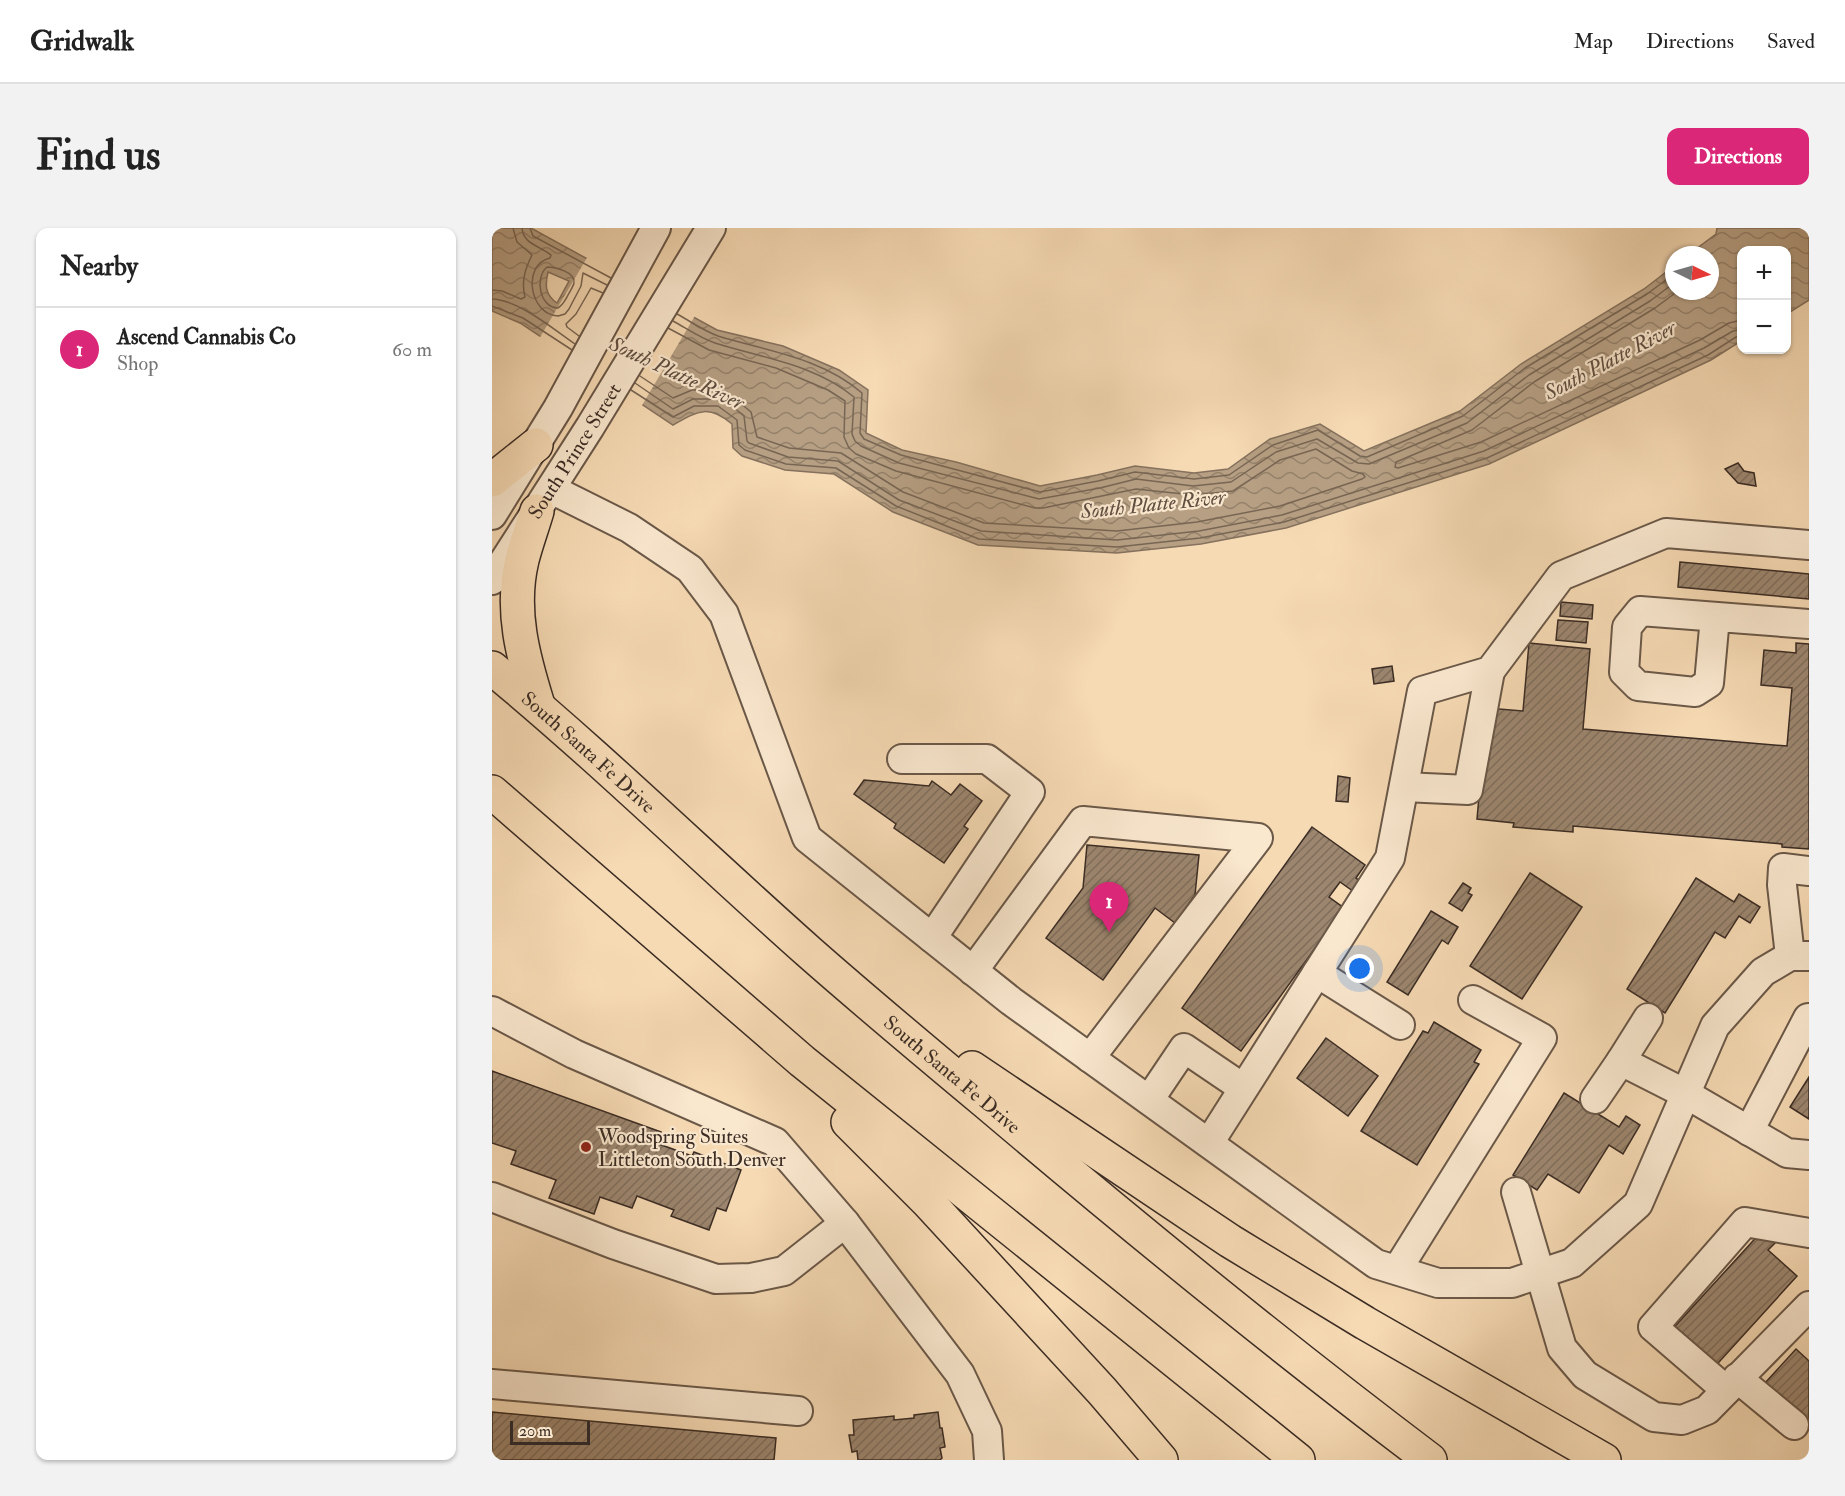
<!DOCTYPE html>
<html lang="en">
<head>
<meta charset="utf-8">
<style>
	body { margin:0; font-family:"IM FELL Double Pica",serif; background:#f2f2f2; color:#222 }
	.controls { position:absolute; right:18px; top:18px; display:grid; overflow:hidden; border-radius:12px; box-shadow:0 2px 4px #0004 }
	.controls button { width:54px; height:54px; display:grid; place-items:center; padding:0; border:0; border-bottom:2px solid #e0e0e0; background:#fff; color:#222; font:30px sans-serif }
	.compass { position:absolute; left:1173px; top:18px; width:54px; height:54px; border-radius:50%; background:#fff; box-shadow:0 2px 4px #0004; rotate:95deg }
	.scale { position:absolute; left:18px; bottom:15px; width:80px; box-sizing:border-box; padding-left:6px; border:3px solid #3b2c24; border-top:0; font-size:16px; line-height:21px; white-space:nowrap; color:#3b2c24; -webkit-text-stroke:4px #f9e7ce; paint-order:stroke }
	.you { position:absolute; left:868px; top:741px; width:21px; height:21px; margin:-15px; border:4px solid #fff; border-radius:50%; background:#1a73e8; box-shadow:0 0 0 9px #1a73e833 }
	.badge { display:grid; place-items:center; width:39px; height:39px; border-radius:50%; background:#db2777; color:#fff; font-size:20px; font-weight:700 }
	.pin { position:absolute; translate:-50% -50px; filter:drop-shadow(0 2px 3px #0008) }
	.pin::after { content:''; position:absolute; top:32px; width:21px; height:18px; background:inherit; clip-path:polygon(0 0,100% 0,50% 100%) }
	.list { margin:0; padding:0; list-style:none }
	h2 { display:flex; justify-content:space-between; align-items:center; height:78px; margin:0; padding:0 24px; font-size:26px }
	h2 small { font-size:20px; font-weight:400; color:#767676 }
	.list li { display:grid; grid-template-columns:39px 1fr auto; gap:18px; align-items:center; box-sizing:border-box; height:84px; padding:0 24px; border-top:2px solid #e0e0e0 }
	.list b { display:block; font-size:22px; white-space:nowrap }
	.list p { margin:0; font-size:20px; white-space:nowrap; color:#767676 }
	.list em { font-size:20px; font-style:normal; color:#767676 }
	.map { position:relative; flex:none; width:1317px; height:1232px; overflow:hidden; border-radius:12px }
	header { display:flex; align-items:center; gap:36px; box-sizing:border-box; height:84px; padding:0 30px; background:#fff; border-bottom:2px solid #e0e0e0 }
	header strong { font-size:28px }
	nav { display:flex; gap:33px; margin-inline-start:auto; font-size:21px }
	.intro { display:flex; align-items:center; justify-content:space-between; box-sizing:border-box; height:144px; padding:0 36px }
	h1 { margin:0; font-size:42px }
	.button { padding:15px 27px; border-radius:12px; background:#db2777; color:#fff; font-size:21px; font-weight:700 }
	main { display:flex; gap:36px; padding:0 36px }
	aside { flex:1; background:#fff; border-radius:12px; box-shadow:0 2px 4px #0004 }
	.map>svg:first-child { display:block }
</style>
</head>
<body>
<header>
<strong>Gridwalk</strong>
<nav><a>Map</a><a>Directions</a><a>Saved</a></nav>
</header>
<div class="intro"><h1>Find us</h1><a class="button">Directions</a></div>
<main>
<aside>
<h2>Nearby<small></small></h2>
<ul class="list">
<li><span class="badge">1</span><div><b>Ascend Cannabis Co</b><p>Shop</p></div><em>60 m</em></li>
</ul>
</aside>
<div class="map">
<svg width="1317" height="1232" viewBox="0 0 1317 1232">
	<defs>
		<pattern id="water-waves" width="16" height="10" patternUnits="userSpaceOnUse" patternTransform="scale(1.5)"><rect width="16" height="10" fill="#b69f83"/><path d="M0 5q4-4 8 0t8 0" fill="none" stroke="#95826b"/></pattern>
		<pattern id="building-hatch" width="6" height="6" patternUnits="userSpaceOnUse" patternTransform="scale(1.5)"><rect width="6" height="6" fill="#9c866f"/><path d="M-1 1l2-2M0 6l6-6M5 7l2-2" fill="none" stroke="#806e5b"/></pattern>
	</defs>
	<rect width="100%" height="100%" fill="#f6dab4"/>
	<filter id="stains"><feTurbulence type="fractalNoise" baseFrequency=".00333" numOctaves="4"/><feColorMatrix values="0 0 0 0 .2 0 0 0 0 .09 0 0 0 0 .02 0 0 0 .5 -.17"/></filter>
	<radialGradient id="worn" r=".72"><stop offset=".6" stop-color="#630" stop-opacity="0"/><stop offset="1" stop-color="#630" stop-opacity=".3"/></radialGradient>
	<path fill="url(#water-waves)" stroke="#85715d" stroke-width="1.5" fill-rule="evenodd" d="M 0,0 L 39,0 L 225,102 L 291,118 L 347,142 L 376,162 L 374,205 L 410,222 L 464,234 L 548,258 L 605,247 L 643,238 L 702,245 L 736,241 L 778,211 L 828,196 L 872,223 L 968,183 L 1029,136 L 1152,61 L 1182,38 L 1182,63 L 1218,63 L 1218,27 L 1196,27 L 1224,6 L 1225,0 L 1317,0 L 1317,72 L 1295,86 L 1294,22 L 1250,22 L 1249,113 L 1219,132 L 997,236 L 794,300 L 709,316 L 625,325 L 486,317 L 401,284 L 342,246 L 293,242 L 250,228 L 241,220 L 240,196 C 216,176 206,183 181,197 L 28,95 L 0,83 ZM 56,44 L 77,53 L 65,75 C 53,67 53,57 56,44 Z"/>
	<path fill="#f6dab4" d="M 96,28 L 204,86 L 149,179 L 47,111 Z"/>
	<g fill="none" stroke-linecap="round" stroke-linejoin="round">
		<g stroke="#786654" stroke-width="1.5">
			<path d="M 30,0 C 31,16 48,18 59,27 L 58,30 C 29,37 38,87 66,88 L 73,86 L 77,81 L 89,58 L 91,45 L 115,57"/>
			<path d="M 38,0 L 41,8 L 119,50"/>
			<path d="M 55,39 C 63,39 84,44 82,55 C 81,59 77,65 75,69 C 72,74 71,77 66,80 C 48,80 42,50 55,39 Z"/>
			<path d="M 0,62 L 10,63 L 29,71 L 33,69 C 29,54 33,41 40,27 L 25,14 L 21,0"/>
			<path d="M 1186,63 L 1163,80 L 1042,154 L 980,202 L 904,234 L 903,239 L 906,240 L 989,214 L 1208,112 L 1237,95 L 1250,92"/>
			<path d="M 0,71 C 27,72 61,101 83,116"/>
			<path d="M 0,78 L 31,90 L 80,122"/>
			<path d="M 185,86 C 198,93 212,103 226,108 C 275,123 330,130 370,165 L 368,205 L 372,211 L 409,227 L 548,264 L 606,253 L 643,244 L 702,251 L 737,247 L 781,217 L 826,202 L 868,228 L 875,229 L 971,188 L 1033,140 L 1155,66 L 1182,46"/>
			<path d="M 181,93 C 194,100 208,110 223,115 C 270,130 322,136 362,169 L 360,206 L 363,213 L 369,218 L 407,235 L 547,271 L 608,260 L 644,251 L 701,258 L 739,254 L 784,224 L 825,211 L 866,235 L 877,236 L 975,195 L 1037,147 L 1158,73 L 1182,55"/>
			<path d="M 87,108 L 75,99 L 74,96 L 84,86 L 99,60 L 111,65"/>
			<path d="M 148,148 L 181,170 L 200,162 L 226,162 L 235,164 L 259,184 L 265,209 L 297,220 L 349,225 L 411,264 L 492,295 L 625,303 L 705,294 L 788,278 L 870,251 L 873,249 L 871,246 L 860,243 L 824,221 L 788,232 L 741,263 L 701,267 L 644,261 L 551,280 L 543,280 L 404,243 L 364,226 L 357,220 L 352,209 L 353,173 L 336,162 L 284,140 L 217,122 L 176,100"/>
			<path d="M 143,155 L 181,181 L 201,171 L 227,171 L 234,173 L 252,188 L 255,213 L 257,215 L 296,229 L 346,233 L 407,272 L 489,303 L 625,312 L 707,303 L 790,287 L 992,223 L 1212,120 L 1241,103 L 1250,101"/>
			<path d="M 139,162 L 181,189 L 202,178 L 226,178 L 245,192 L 247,217 L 253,222 L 294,236 L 344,240 L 404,278 L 487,311 L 625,319 L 708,310 L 792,294 L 995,230 L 1216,127 L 1244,109 L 1250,109"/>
		</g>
	</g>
	<g fill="url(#building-hatch)" stroke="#3b2c24" stroke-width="1.5">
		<path d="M 1246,235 L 1252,243 L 1262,245 L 1264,258 L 1246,255 L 1233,241 Z"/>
		<path d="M 1188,334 L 1317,346 L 1317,371 L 1186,359 Z"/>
		<path d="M 1069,374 L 1101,377 L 1100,391 L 1068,388 Z"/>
		<path d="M 1066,392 L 1096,394 L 1094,415 L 1064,412 Z"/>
		<path d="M 1037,415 L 1098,421 L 1091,501 L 1295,518 L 1300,460 L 1269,457 L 1272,422 L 1304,425 L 1304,415 L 1317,416 L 1317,621 L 1290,619 L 1290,616 L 1081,598 L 1081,604 L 1021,599 L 1022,595 L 985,591 L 995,480 L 1031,483 Z"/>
		<path d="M 900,438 L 902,453 L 882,456 L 880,441 Z"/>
		<path d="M 846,548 L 858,550 L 856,574 L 844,573 Z"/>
		<path d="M 372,552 L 437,558 L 440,553 L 459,567 L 468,556 L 490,573 L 472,598 L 476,601 L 452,635 L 402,600 L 404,596 L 362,566 Z"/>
		<path d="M 820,599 L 873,637 L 864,650 L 872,656 L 865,666 L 848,654 L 837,669 L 852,680 L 749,823 L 690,780 Z"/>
		<path d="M 595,617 L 707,627 L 703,667 L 683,695 L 663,680 L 611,752 L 554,710 L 591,660 Z"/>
		<path d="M 1038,645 L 1090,679 L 1030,771 L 978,738 Z"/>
		<path d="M 1204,650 L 1242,674 L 1247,666 L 1268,679 L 1258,695 L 1247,688 L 1233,710 L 1223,704 L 1173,785 L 1135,761 Z"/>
		<path d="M 971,655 L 979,660 L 976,665 L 980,667 L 970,683 L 957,675 Z"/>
		<path d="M 939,683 L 966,699 L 956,716 L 950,712 L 916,767 L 895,754 Z"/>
		<path d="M 942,794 L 989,822 L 982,834 L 987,836 L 925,937 L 869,903 L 931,803 L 936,805 Z"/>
		<path d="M 834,810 L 886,848 L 856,888 L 805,850 Z"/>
		<path d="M 0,843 L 169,904 L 164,915 L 200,928 L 202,924 L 249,942 L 234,983 L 225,980 L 217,1002 L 179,988 L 182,982 L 145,968 L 140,980 L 108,969 L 102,986 L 57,970 L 64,952 L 19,936 L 24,923 L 0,915 Z"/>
		<path d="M 1317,849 L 1317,891 L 1298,879 Z"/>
		<path d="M 1072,865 L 1127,899 L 1134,888 L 1148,897 L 1131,926 L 1117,917 L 1087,965 L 1056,946 L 1045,962 L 1021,947 Z"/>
		<path d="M 1270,1003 L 1283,1015 L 1276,1022 L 1305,1048 L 1218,1144 L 1176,1106 Z"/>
		<path d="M 1304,1121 L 1317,1133 L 1317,1195 L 1273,1155 Z"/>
		<path d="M 0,1184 L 284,1210 L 282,1232 L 0,1232 Z"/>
		<path d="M 446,1184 L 448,1200 L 450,1200 L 453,1219 L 448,1220 L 450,1230 L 448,1232 L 366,1232 L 365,1223 L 360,1224 L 357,1207 L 362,1207 L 361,1192 L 402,1188 L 402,1192 L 422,1190 L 422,1187 Z"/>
	</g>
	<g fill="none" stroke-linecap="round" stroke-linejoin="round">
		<g stroke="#6a5848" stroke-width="32">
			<g id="minor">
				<path d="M 59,261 L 137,300 L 198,341 L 232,386 L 315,610 L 519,773 L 884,1036 L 946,1055 L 1020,1055 L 1080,1035 L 1146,976 L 1223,798 L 1271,744 L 1298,728 L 1317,728"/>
				<path d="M 0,287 L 66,180 L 164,0"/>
				<path id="s1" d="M 0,352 L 98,199 L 219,0"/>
				<path d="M 1223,389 L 1217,455 L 1203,464 L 1146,458 L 1132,444 L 1135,399 L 1148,383 L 1317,396"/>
				<path d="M 410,531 L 495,531 L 538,564 L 440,710"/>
				<path d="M 912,559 L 976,562 L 998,443"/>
				<path d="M 1298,728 L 1290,657 L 1291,640 L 1317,643"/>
				<path d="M 481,743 L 591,593 L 766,610 L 598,830"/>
				<path d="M 825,745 L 908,797"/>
				<path d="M 0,783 L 82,826 L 283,914 L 353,995 L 468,1146 L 495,1203 L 497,1232"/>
				<path d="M 1129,833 L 1194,866 L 1295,925 L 1317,927"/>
				<path d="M 1103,871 L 1129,833 L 1156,790"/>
				<path d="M 657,872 L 692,820 L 751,860"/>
				<path d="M 1257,903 L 1316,790"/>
				<path d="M 717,915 L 898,630 L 930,463 L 998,443 L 1069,348 L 1174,305 L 1317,317"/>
				<path d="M 1024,964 L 1070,1120 L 1093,1147 L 1162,1189 L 1190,1192 L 1215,1182 L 1317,1078"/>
				<path d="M 0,969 L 121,1016 L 224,1051 L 259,1050 L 292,1043 L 353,995"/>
				<path d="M 905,1042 L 1050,810 L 981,772"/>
				<path d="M 1245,1150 L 1302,1197"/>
				<path d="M 0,1156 L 306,1183"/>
				<path d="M 1234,1162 L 1161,1099 L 1253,994 L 1317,1005"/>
			</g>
		</g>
		<g stroke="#3b2c24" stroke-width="36">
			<g id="highway">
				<path d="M 0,252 L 44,217"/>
				<path d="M 45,283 C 40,300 34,316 30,332 C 18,382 31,429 46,477"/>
				<path id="s2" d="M 0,440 C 109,530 211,630 317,724 C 376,776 436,826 496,876 C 640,998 787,1118 938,1232"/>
				<path d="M 0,564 L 310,833 L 806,1232"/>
				<path d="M 480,840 L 738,1013 L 873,1095 L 1112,1232"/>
				<path d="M 356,894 L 436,974 L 610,1163 L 669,1232"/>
			</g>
		</g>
		<use href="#minor" stroke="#f9e7ce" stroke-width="28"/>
		<use href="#highway" stroke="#f6dab4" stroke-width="33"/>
	</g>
	<circle fill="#8f2418" stroke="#f9e7ce" stroke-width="2" cx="94" cy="919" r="6"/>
	<g text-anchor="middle" stroke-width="4.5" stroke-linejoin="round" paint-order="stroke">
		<g font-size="20" fill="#3b2c24" stroke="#f9e7ce">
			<text dy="7" stroke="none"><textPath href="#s1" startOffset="153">South Prince Street</textPath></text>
			<text dy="7" stroke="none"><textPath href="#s2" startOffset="128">South Santa Fe Drive</textPath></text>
			<text dy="7" stroke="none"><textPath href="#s2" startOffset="614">South Santa Fe Drive</textPath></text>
		</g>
		<g font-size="20" fill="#3b2c24" stroke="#f9e7ce" text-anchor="start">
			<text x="106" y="915">Woodspring Suites<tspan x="106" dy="23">Littleton South Denver</tspan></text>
		</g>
		<g font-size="21" font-style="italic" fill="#604e40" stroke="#f9e7ce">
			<text transform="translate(1118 132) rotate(-28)" y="7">South Platte River</text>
			<text transform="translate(185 145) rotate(25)" y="7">South Platte River</text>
			<text transform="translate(661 276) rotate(-6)" y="7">South Platte River</text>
		</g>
	</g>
	<rect width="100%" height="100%" filter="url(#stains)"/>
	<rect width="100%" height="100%" fill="url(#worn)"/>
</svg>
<div class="controls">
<button>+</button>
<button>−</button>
</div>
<svg class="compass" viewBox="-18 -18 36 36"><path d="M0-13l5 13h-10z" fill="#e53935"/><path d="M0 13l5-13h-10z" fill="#767676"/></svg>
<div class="scale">20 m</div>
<div class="you"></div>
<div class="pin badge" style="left:617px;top:704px">1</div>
</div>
</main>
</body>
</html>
